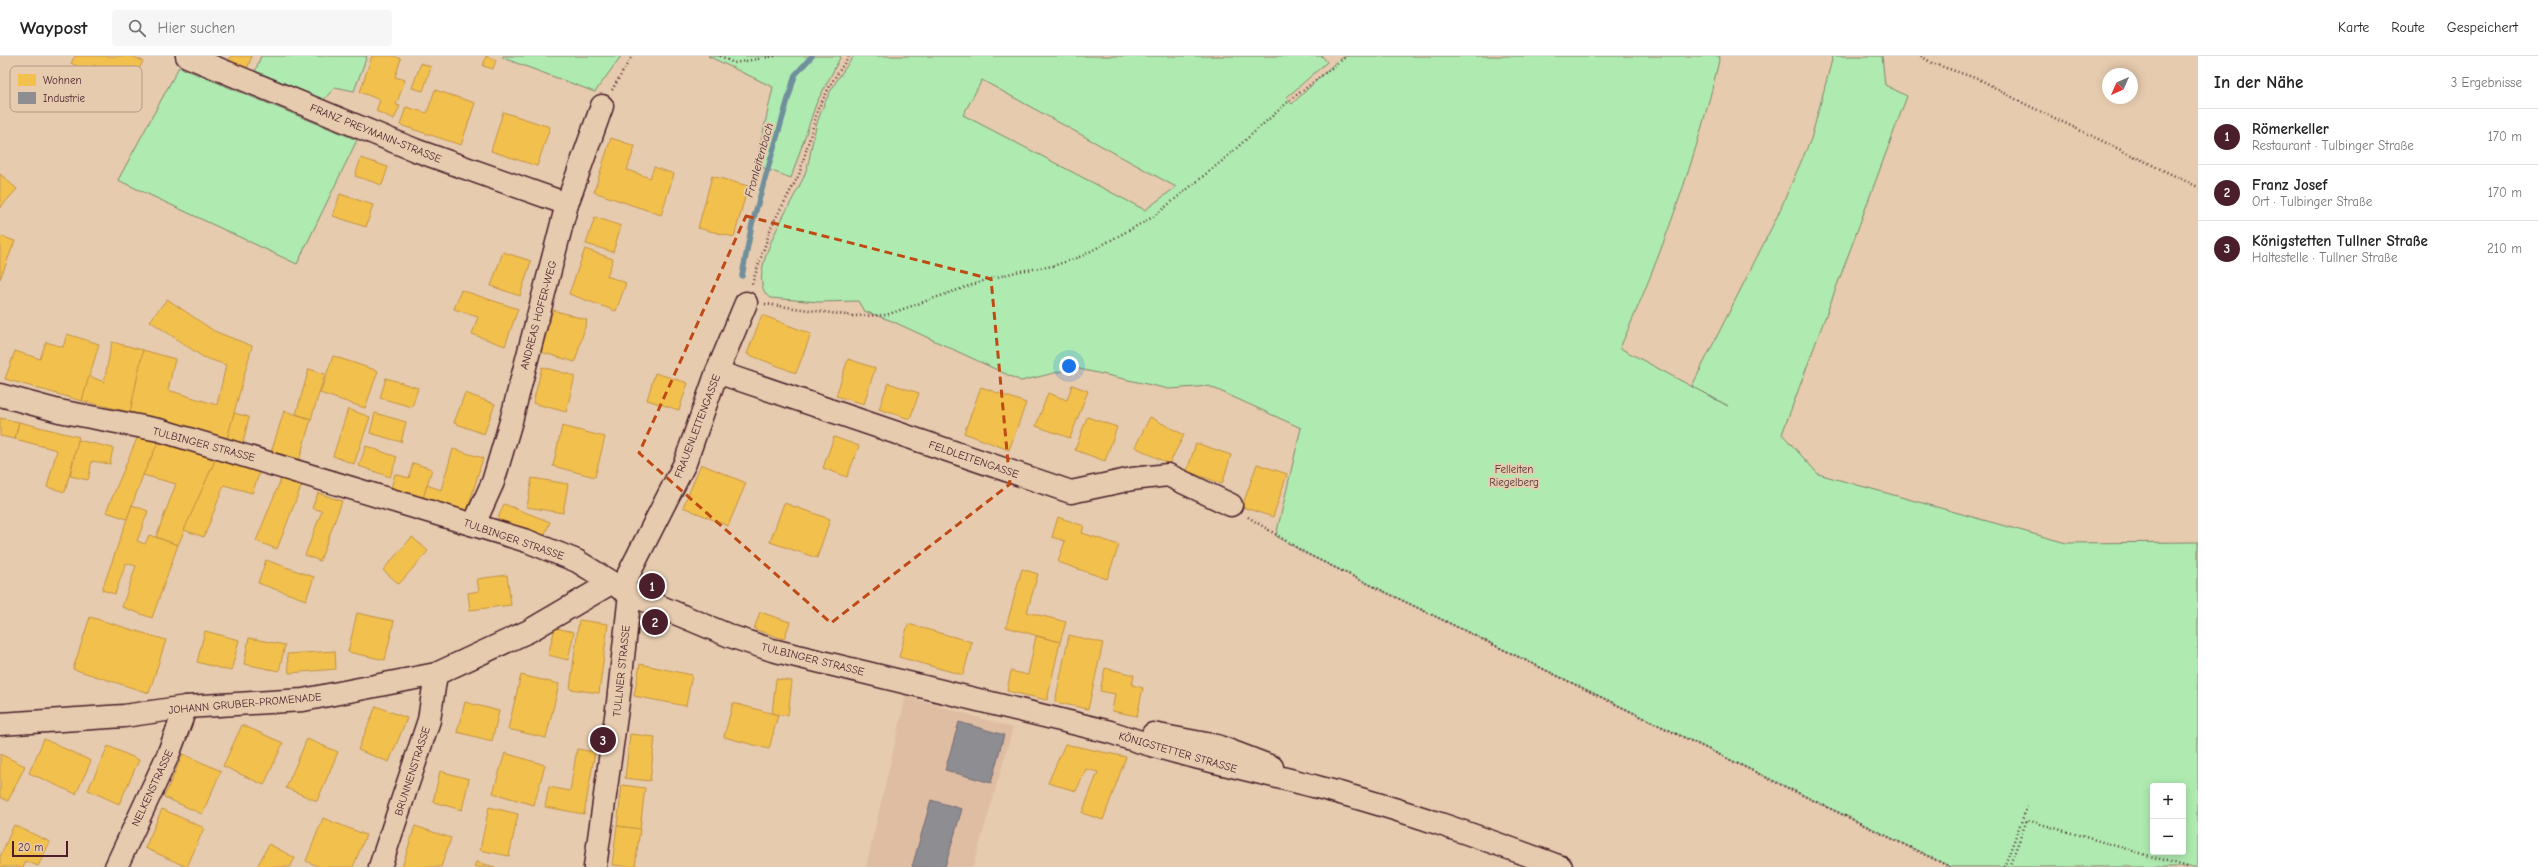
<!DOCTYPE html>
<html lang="de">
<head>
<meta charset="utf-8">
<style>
	body { margin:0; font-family:"Comic Neue",sans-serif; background:#f6f6f6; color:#222 }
	.controls { position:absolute; right:12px; bottom:12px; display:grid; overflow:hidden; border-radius:4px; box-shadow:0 2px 10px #0003 }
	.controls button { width:36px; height:36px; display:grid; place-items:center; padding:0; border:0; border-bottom:1px solid #e0e0e0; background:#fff; color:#222; font:20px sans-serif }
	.compass { position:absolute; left:2102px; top:12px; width:36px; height:36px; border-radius:50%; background:#fff; box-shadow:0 2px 10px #0003; rotate:225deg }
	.scale { position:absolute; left:12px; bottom:10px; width:56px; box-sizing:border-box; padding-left:4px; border:2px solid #4a1f2b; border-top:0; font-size:11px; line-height:14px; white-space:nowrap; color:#4a1f2b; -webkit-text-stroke:3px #e6cbae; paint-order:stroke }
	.you { position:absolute; left:1069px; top:310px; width:14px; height:14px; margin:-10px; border:3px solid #fff; border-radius:50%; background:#1a73e8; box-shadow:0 0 0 6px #1a73e833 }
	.badge { display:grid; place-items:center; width:26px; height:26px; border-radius:50%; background:#4a1f2b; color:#fff; font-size:13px; font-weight:700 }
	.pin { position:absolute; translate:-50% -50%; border:2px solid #fff; box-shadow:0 1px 4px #0006 }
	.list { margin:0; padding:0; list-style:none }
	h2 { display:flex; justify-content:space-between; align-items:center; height:52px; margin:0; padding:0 16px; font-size:17px }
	h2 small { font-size:13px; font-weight:400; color:#767676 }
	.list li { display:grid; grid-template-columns:26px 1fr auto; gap:12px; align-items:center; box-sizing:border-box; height:56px; padding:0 16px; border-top:1px solid #e0e0e0 }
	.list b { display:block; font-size:15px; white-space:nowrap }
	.list p { margin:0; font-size:13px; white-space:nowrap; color:#767676 }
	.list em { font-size:13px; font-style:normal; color:#767676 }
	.icon { flex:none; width:22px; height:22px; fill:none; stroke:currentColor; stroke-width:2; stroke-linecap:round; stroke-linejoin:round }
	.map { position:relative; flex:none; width:2198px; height:811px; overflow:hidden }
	header { display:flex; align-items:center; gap:24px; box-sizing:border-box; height:56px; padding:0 20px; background:#fff; border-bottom:1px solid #e0e0e0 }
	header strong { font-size:19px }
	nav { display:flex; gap:22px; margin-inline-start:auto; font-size:14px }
	.search { width:280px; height:36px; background:#f6f6f6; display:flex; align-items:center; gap:10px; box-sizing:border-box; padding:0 14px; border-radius:4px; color:#767676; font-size:15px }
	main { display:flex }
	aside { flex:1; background:#fff }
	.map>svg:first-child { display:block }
</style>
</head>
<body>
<header>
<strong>Waypost</strong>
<div class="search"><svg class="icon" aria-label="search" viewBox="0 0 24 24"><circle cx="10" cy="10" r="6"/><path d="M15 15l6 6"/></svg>Hier suchen</div>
<nav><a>Karte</a><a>Route</a><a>Gespeichert</a></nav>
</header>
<main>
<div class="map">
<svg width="2198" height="811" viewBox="0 0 2198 811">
	<rect width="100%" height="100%" fill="#e6cbae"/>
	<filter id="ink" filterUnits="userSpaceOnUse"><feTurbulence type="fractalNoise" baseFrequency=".025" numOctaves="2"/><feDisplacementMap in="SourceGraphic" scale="8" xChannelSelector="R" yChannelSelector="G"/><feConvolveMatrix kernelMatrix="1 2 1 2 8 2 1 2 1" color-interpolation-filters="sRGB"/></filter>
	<g filter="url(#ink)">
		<path fill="#debda3" d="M 906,640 L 1013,672 L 973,811 L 866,811 Z"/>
		<g fill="#afebb0" stroke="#7c856e" fill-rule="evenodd">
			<path d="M 261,0 L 367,0 L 354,35 L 335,31 L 321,47 L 253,21 Z"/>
			<path d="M 503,0 L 621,0 L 595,36 L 503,2 Z"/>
			<path d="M 708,0 L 841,0 L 816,48 L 791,122 L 756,109 L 773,31 Z"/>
			<path d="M 854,0 L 1322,0 L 1327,6 L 1286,42 L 1292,48 L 1337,5 L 1346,0 L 1720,0 C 1697,101 1662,198 1620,292 L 1728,350 L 1692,330 L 1776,163 L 1811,83 L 1833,0 L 1882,0 L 1885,29 L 1907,40 L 1782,378 L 1818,418 L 2066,487 L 2198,486 L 2198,811 L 1951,811 L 1307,498 L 1276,480 L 1301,372 L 1209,330 L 1169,333 L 1075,312 L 1021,325 L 892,265 L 864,255 L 858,245 L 819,246 L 770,242 C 741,221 795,144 804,120 C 810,106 811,90 815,75 C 821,48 837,22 854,0 ZM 982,24 L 1176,131 L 1145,154 L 963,59 ZM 2153,730 L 2183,730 L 2183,796 L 2153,796 Z"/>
			<path d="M 179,11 L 357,84 L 297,208 L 118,124 Z"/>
		</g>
		<g fill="#f2c14e" stroke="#c09044">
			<path d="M 75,0 L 132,0 L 143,5 L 132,28 L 94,9 L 90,17 L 71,7 Z"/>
			<path d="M 231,0 L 252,0 L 247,13 L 229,5 Z"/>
			<path d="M 372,0 L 394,0 L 401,3 L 395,21 L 405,24 L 396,49 L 400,50 L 394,63 L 376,55 L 380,44 L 360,36 Z"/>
			<path d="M 486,0 L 496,4 L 493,13 L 483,10 Z"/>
			<path d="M 421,7 L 431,11 L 423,35 L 412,32 Z"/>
			<path d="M 435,34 L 475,47 L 461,89 L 400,69 L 406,51 L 427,57 Z"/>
			<path d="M 503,56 L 550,71 L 537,110 L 491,95 Z"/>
			<path d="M 611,82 L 635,90 L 627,114 L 650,122 L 654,111 L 674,118 L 661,159 L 594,136 Z"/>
			<path d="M 361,102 L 388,111 L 382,129 L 355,120 Z"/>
			<path d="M 0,118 L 17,133 L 0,152 Z"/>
			<path d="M 712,120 L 748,130 L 734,181 L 698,172 Z"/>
			<path d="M 340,138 L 373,149 L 366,171 L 333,160 Z"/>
			<path d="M 595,161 L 621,170 L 613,196 L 586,188 Z"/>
			<path d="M 0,180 L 15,185 L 0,223 Z"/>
			<path d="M 585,193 L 613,203 L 607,220 L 626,227 L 616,255 L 569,238 Z"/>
			<path d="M 503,196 L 531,205 L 520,240 L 491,230 Z"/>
			<path d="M 461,234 L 518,253 L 505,290 L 472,278 L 478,261 L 454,253 Z"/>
			<path d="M 167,243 L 214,275 L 252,290 L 227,383 L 130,356 L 143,294 L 175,303 L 168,334 L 217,349 L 226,309 L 203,301 L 150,265 Z"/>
			<path d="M 553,254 L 587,264 L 575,306 L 541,296 Z"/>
			<path d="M 762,259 L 811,278 L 796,317 L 747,298 Z"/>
			<path d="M 67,278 L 99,288 L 82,345 L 5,323 L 15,295 L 40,303 L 46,286 L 63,291 Z"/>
			<path d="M 112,286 L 143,294 L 130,356 L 82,345 L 89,320 L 104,326 Z"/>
			<path d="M 333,300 L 378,315 L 365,352 L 320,337 Z"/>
			<path d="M 848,303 L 875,312 L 864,348 L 836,340 Z"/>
			<path d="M 542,311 L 575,320 L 566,356 L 533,347 Z"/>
			<path d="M 309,313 L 325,318 L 311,363 L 296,358 Z"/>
			<path d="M 655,317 L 688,327 L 679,354 L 647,344 Z"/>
			<path d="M 386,322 L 418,332 L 412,351 L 380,342 Z"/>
			<path d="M 888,327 L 919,337 L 910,363 L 879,353 Z"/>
			<path d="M 1072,329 L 1088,335 L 1070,382 L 1036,370 L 1048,337 L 1067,344 Z"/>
			<path d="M 981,331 L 1026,347 L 1009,394 L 964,377 Z"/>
			<path d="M 465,337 L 495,348 L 484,378 L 454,367 Z"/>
			<path d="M 348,353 L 370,361 L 354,408 L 333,400 Z"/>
			<path d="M 284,355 L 311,363 L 298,408 L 270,400 Z"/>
			<path d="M 234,357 L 249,361 L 243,387 L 227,383 Z"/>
			<path d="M 375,357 L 406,366 L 401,386 L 370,377 Z"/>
			<path d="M 1087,361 L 1117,371 L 1105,405 L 1075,394 Z"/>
			<path d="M 1150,361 L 1184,379 L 1169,408 L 1135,391 Z"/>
			<path d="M 0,362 L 19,366 L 15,383 L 0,380 Z"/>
			<path d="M 19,366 L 79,381 L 65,436 L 47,431 L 57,394 L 15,383 Z"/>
			<path d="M 562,370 L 605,381 L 595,421 L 553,410 Z"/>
			<path d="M 138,380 L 159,385 L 143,419 L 127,463 L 106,456 Z"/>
			<path d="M 834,381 L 859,390 L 847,421 L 823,412 Z"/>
			<path d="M 78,384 L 113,392 L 110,408 L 92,405 L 88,424 L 70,420 Z"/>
			<path d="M 159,385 L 217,400 L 178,489 L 156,481 L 176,428 L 143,419 Z"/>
			<path d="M 1196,387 L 1231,399 L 1222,428 L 1187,415 Z"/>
			<path d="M 366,390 L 397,401 L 390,421 L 359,410 Z"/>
			<path d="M 453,393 L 483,402 L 467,455 L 423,442 L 427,429 L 441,434 Z"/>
			<path d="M 217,400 L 261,413 L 252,437 L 224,429 L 204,481 L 184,474 Z"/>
			<path d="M 413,407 L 432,413 L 423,442 L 391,432 L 395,418 L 409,422 Z"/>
			<path d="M 701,408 L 746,427 L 728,470 L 683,451 Z"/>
			<path d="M 1257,408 L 1287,418 L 1273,461 L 1242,451 Z"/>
			<path d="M 283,418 L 304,423 L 277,493 L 256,485 Z"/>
			<path d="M 532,422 L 568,428 L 563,457 L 527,451 Z"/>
			<path d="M 318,437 L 342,445 L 320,505 L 305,499 L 322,455 L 312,452 Z"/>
			<path d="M 784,447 L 830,463 L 817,502 L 770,486 Z"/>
			<path d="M 504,448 L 550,466 L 542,485 L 496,467 Z"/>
			<path d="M 132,449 L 148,455 L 137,485 L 145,488 L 149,479 L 178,489 L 152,562 L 122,551 L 136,510 L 126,507 L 115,538 L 102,534 Z"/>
			<path d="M 1058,461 L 1084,470 L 1082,477 L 1119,489 L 1107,523 L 1058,506 L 1065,485 L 1052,481 Z"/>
			<path d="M 412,481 L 428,495 L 399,528 L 383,514 Z"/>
			<path d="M 266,504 L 314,521 L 306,544 L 258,527 Z"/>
			<path d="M 1022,513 L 1038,518 L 1027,556 L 1066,566 L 1060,586 L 1006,571 Z"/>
			<path d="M 507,519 L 511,549 L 470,554 L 468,537 L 479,535 L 477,523 Z"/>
			<path d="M 760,556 L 790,566 L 784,583 L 754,573 Z"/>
			<path d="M 357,557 L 394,565 L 385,604 L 348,596 Z"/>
			<path d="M 90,561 L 166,584 L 149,637 L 73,613 Z"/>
			<path d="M 579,564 L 608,568 L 599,637 L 570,633 Z"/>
			<path d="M 908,568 L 972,586 L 963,619 L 899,601 Z"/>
			<path d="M 555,572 L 574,576 L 568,604 L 548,599 Z"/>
			<path d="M 205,575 L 239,584 L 231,615 L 197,606 Z"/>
			<path d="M 1069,579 L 1103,587 L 1088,653 L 1055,646 Z"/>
			<path d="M 1036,580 L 1060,586 L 1047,644 L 1007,635 L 1011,615 L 1028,619 Z"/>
			<path d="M 249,582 L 285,589 L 279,615 L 244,608 Z"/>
			<path d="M 335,595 L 336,613 L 289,617 L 287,598 Z"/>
			<path d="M 640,608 L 692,619 L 686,650 L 634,640 Z"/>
			<path d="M 1105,612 L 1134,619 L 1132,629 L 1143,632 L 1137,660 L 1112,655 L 1115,638 L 1100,635 Z"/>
			<path d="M 521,619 L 559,628 L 546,682 L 508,673 Z"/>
			<path d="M 776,623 L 792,625 L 788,659 L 772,658 Z"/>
			<path d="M 465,646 L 499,655 L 492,685 L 457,676 Z"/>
			<path d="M 733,647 L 778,659 L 769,693 L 724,681 Z"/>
			<path d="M 376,650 L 407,662 L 389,706 L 358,694 Z"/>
			<path d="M 242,669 L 283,687 L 264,729 L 223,710 Z"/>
			<path d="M 630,678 L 655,681 L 650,725 L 625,722 Z"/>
			<path d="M 44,683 L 91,705 L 76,738 L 29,717 Z"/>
			<path d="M 307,683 L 338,696 L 317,745 L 286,732 Z"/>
			<path d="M 1065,688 L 1126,701 L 1103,764 L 1082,757 L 1098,716 L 1086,713 L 1076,735 L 1048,727 Z"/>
			<path d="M 108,690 L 139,704 L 119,748 L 88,734 Z"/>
			<path d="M 577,693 L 595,696 L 584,758 L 545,751 L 549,731 L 570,735 Z"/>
			<path d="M 505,697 L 545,709 L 534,749 L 493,737 Z"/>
			<path d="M 0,698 L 25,710 L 8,745 L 0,741 Z"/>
			<path d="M 183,698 L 221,715 L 202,758 L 164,741 Z"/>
			<path d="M 440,715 L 469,723 L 462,754 L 433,746 Z"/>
			<path d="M 622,729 L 645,732 L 640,773 L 617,770 Z"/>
			<path d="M 489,751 L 518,758 L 509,800 L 480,794 Z"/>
			<path d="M 162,753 L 204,772 L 187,811 L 145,792 Z"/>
			<path d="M 323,762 L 366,779 L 353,811 L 320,811 L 306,805 Z"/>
			<path d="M 14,769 L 50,786 L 38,810 L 26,805 L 23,811 L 0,811 L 0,801 Z"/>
			<path d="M 415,770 L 451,782 L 441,811 L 402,811 Z"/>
			<path d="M 617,770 L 640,773 L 635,811 L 612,809 Z"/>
			<path d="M 269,788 L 295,802 L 290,811 L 257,811 Z"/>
			<path d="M 476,806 L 495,811 L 474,811 Z"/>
		</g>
		<g fill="#8d8d92" stroke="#796c73">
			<path d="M 959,666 L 1004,679 L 991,727 L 945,714 Z"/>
			<path d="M 931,744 L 962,753 L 945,811 L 912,811 Z"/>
		</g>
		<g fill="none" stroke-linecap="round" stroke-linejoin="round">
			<path stroke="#708f9c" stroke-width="5.5" d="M 742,220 L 752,168 L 795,19 L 812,0"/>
			<g stroke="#4a1f2b" stroke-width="25">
				<g id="minor">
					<path d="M 187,0 L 415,94 L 567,148"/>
					<path d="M 717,316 L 1071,436 L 1132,423 L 1168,419 L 1231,449"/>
					<path d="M 474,468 L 493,426 L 511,365 L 567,148 L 602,50"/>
					<path d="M 621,533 L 685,407 L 717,316 L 746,247"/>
					<path d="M 0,668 L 124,660 L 186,651 L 303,644 L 436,618 L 529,575 L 611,527"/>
					<path d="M 116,811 L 168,699 L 186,651"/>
					<path d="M 380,811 L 429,664 L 436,618"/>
				</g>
			</g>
			<g stroke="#4a1f2b" stroke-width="25">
				<g id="major">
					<path d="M 0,339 L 59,355 L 159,374 L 527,485 L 577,505 L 630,538 L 730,580 L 772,594 L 1110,676 C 1179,700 1251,713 1321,732 C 1402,753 1482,782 1561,811"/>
					<path d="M 1153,678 L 1217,690 L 1272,711"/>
					<path d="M 595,811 L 618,646 L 630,538"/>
				</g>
			</g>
			<g stroke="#4a1f2b" stroke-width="2.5" stroke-dasharray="1 3" stroke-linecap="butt">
				<path d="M 720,0 L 734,7 L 775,0"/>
				<path d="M 1921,0 L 1932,7 L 1981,24 L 2021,46 L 2198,131"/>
				<path d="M 612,34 L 632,0"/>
				<path d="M 752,228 L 772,169 L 799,119 L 818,53 L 832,26 L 849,0"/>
				<path d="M 765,248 L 853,260 L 886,259 L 986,224 L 1020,215 L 1053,210 L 1082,200 L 1153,161 L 1222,105 L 1289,45 L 1347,0"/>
				<path d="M 1248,461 L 1307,498 L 1950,811"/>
				<path d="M 2004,811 L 2027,751"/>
				<path d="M 2009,811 L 2027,764 L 2188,811"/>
			</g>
			<use href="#minor" stroke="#e6cbae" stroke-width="22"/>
			<use href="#major" stroke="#e6cbae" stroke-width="22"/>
		</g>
	</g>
	<path fill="none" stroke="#c04a14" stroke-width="3" stroke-dasharray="8 5" stroke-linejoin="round" d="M 746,160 L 991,223 L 1010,428 L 831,567 L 639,397 Z"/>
	<g text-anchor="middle" stroke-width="4" stroke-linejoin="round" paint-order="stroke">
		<g font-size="11" fill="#4a1f2b" stroke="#e6cbae">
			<text transform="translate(376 77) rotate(22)" y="4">FRANZ PREYMANN-STRASSE</text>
			<text transform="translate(538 259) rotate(-75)" y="4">ANDREAS HOFER-WEG</text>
			<text transform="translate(697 370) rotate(-69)" y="4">FRAUENLEITENGASSE</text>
			<text transform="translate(204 388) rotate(15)" y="4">TULBINGER STRASSE</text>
			<text transform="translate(974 403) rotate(19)" y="4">FELDLEITENGASSE</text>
			<text transform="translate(514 483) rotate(19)" y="4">TULBINGER STRASSE</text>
			<text transform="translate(813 603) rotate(14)" y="4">TULBINGER STRASSE</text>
			<text transform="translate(621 615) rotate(-84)" y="4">TULLNER STRASSE</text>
			<text transform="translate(245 647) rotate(-5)" y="4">JOHANN GRUBER-PROMENADE</text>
			<text transform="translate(1178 696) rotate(16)" y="4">KÖNIGSTETTER STRASSE</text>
			<text transform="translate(412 715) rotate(-72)" y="4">BRUNNENSTRASSE</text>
			<text transform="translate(152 732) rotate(-65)" y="4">NELKENSTRASSE</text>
		</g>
		<g font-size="11" fill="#543338" stroke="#e6cbae">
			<text x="1514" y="417">Felleiten<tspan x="1514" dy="13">Riegelberg</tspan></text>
		</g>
		<g font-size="12" font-style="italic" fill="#50323e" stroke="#e6cbae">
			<text transform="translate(759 104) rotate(-74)" y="4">Fronleitenbach</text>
		</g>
	</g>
	<rect x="10" y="10" width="132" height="46" rx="6" fill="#e6cbae" stroke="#b79787" stroke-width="1"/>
	<rect x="18" y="18" width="18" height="12" fill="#f2c14e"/>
	<rect x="18" y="36" width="18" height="12" fill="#8d8d92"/>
	<g font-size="11" fill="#4a1f2b">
		<text x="43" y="28">Wohnen</text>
		<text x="43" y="46">Industrie</text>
	</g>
</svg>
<div class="controls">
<button>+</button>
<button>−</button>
</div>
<svg class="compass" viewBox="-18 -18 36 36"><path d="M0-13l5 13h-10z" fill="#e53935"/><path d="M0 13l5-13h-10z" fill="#767676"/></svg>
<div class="scale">20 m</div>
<div class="you"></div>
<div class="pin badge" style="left:652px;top:530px">1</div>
<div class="pin badge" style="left:655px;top:566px">2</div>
<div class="pin badge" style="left:603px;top:684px">3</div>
</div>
<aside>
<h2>In der Nähe<small>3 Ergebnisse</small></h2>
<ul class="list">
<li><span class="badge">1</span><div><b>Römerkeller</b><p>Restaurant · Tulbinger Straße</p></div><em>170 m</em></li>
<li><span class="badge">2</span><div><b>Franz Josef</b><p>Ort · Tulbinger Straße</p></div><em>170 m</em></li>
<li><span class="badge">3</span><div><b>Königstetten Tullner Straße</b><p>Haltestelle · Tullner Straße</p></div><em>210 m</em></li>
</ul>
</aside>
</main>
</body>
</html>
